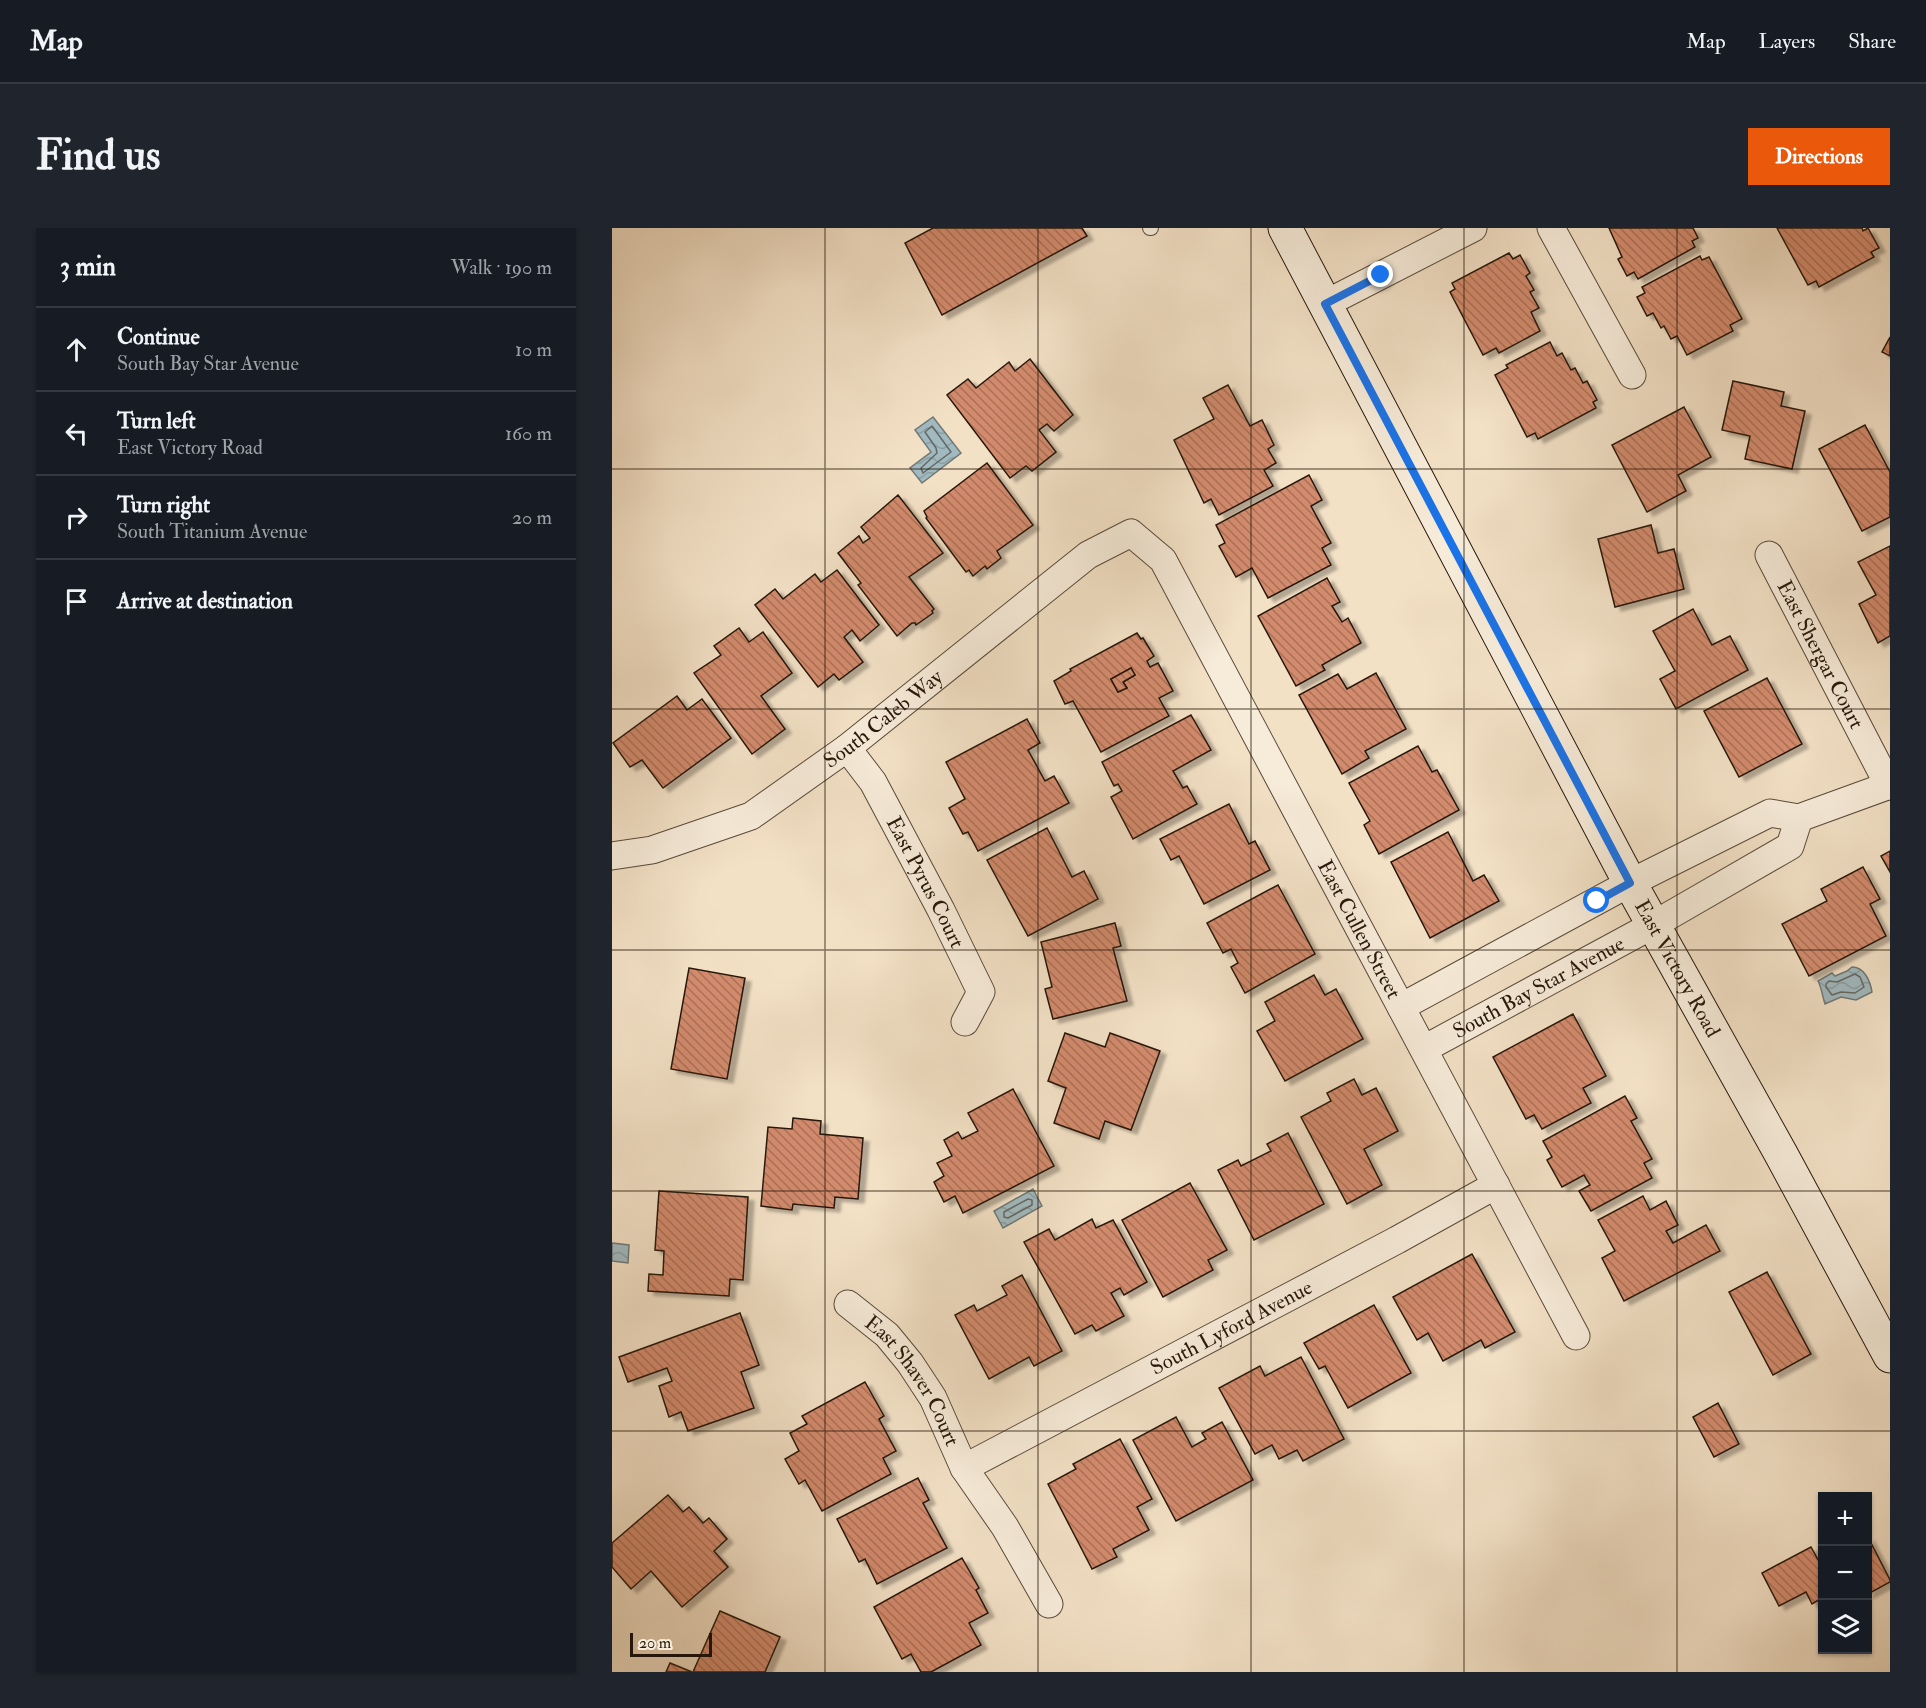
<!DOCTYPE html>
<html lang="en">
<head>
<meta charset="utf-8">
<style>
	body { margin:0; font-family:"IM FELL Double Pica",serif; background:#20242c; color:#f1f3f6 }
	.controls { position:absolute; right:18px; bottom:18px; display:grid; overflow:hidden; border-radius:0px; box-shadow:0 2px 4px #0004 }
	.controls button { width:54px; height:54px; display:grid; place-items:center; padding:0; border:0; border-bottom:2px solid #363941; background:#171b24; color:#f1f3f6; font:30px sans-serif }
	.scale { position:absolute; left:18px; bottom:15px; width:82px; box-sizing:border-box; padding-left:6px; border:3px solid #26170a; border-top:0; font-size:16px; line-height:21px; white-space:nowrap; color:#26170a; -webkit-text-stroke:4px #f7ecda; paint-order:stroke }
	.stop { position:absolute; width:18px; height:18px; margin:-14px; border:4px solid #1a73e8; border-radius:50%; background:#fff }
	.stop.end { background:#1a73e8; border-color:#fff; box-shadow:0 2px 6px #0008 }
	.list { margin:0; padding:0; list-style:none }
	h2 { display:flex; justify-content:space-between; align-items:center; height:78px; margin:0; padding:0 24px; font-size:26px }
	h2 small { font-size:20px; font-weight:400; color:#9ea1a6 }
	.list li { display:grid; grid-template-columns:39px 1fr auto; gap:18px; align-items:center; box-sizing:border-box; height:84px; padding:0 24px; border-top:2px solid #363941 }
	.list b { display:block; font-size:22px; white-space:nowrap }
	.list p { margin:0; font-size:20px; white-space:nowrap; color:#9ea1a6 }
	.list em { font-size:20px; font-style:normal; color:#9ea1a6 }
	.icon { flex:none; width:33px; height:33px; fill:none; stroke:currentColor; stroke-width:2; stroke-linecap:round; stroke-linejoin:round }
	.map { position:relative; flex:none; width:1278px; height:1444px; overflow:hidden; border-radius:0px }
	header { display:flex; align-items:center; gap:36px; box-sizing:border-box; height:84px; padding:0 30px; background:#171b24; border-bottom:2px solid #363941 }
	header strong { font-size:28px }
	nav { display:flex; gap:33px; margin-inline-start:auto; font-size:21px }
	.intro { display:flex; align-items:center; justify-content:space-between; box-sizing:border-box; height:144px; padding:0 36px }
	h1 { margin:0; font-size:42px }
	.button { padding:15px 27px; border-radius:0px; background:#ea580c; color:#fff; font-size:21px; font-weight:700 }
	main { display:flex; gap:36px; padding:0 36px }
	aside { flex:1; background:#171b24; border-radius:0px; box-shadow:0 2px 4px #0004 }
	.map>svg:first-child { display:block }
</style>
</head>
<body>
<header>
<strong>Map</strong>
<nav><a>Map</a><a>Layers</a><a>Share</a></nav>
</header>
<div class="intro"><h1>Find us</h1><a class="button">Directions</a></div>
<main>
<aside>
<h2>3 min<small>Walk · 190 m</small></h2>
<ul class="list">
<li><svg class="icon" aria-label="ahead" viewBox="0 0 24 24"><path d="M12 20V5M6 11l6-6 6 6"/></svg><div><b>Continue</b><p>South Bay Star Avenue</p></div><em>10 m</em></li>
<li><svg class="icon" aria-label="left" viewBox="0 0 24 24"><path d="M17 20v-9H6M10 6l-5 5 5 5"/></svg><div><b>Turn left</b><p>East Victory Road</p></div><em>160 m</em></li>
<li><svg class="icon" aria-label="right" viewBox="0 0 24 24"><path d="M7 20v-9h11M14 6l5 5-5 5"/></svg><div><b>Turn right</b><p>South Titanium Avenue</p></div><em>20 m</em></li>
<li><svg class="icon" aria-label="arrive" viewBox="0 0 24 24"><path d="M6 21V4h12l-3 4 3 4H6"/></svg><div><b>Arrive at destination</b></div></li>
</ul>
</aside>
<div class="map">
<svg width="1278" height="1444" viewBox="0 0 1278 1444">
	<defs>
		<pattern id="water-waves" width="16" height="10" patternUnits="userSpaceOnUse" patternTransform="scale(1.5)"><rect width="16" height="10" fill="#a1bac0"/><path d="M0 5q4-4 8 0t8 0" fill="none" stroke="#8a9fa4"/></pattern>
		<pattern id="building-back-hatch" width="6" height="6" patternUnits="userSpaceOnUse" patternTransform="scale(1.5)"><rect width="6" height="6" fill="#d38b6d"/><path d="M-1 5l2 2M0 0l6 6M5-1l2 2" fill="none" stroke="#ab7158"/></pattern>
		<filter id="shadow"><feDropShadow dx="6" dy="4" stdDeviation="1.5" flood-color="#0004"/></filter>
	</defs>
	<rect width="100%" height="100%" fill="#f3e1c6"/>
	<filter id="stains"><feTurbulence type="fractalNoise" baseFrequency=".00333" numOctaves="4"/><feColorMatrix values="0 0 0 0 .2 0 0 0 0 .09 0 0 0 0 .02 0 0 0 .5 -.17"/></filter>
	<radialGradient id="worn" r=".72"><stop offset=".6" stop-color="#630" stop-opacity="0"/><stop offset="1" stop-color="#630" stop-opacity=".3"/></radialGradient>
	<g fill="url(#water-waves)" stroke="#707977" stroke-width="1.5">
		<path d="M 321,189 L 349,225 L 310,255 L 298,240 L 319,224 L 303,202 Z"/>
		<path d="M 1240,739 C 1252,739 1258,752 1260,764 L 1244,772 L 1229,769 L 1213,776 C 1210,767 1210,761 1206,753 L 1220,745 L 1223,748 L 1235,743 Z"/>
		<path d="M 421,961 L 430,978 L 391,1000 L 382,983 Z"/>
		<path d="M 0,1015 L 17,1017 L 16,1035 L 0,1033 Z"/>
	</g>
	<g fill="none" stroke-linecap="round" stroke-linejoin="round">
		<g stroke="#646865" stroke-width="1.5">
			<path d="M 320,198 L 339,224 L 311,245 L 309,240 L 325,225 L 324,220 L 313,204 Z"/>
			<path d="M 1243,746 L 1248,749 L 1252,759 L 1243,765 L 1229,764 L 1220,767 L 1214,759 L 1214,756 L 1217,753 L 1225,754 Z"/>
			<path d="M 416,971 L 420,972 L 420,977 L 396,990 L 392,989 L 392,984 Z"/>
		</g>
	</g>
	<g fill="url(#building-back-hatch)" stroke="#26170a" stroke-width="1.5" fill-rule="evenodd" filter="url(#shadow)">
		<path d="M 321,0 L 470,0 L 475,8 L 330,87 L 293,15 Z"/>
		<path d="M 997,0 L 1081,0 L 1086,10 L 1080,13 L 1083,19 L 1026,51 L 1022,44 L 1015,48 L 1006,31 L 1010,29 Z"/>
		<path d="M 1165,0 L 1250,0 L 1251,3 L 1256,0 L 1267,20 L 1259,24 L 1262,29 L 1207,59 L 1204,53 L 1196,57 Z"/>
		<path d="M 897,25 L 901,31 L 908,27 L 918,45 L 914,48 L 922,62 L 918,64 L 927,80 L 919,84 L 928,103 L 887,125 L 884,120 L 871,127 L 838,64 L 843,61 L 840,55 Z"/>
		<path d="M 1088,28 L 1090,32 L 1097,29 L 1130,91 L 1118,97 L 1121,103 L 1075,127 L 1065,108 L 1059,111 L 1052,98 L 1049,100 L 1041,85 L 1035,88 L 1025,69 L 1033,65 L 1030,59 Z"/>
		<path d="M 1278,109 L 1278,128 L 1270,124 Z"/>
		<path d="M 938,114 L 945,128 L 950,125 L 959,142 L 963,140 L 971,155 L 975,153 L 985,172 L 981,174 L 984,180 L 926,211 L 923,205 L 915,209 L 883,147 L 896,140 L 894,137 Z"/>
		<path d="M 418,131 L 461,187 L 442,203 L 435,196 L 427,202 L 444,224 L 420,243 L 414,238 L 398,250 L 335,167 L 356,151 L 364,160 L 397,134 L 403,143 Z"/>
		<path d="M 1121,153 L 1172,164 L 1169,178 L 1193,183 L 1180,241 L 1133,231 L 1138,208 L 1110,202 Z"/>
		<path d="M 616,157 L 638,198 L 650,192 L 662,217 L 656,221 L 664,235 L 652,242 L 661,258 L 607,287 L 599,271 L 592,275 L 562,212 L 602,191 L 591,170 Z"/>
		<path d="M 1072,179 L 1099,229 L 1066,247 L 1074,263 L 1035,284 L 1000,217 Z"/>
		<path d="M 1253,197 L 1278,244 L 1278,289 L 1250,303 L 1207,221 Z"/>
		<path d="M 375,235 L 421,297 L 385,323 L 389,330 L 375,341 L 373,338 L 361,348 L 357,342 L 354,344 L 314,290 L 315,289 L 312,283 Z"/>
		<path d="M 697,247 L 710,272 L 699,278 L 719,315 L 710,320 L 719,337 L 656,370 L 640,340 L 624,349 L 607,318 L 613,315 L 604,297 Z"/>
		<path d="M 286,267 L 331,325 L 297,349 L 322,381 L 320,383 L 321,385 L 304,397 L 303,395 L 300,395 L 285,408 L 246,357 L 249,355 L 226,325 L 247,308 L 251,315 L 258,310 L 249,299 Z"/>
		<path d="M 1039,297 L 1046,325 L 1062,321 L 1072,361 L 1003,379 L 986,311 Z"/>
		<path d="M 1278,318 L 1278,408 L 1266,415 L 1247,376 L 1264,367 L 1246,334 Z"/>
		<path d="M 225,342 L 267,397 L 248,413 L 240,402 L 232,409 L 251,434 L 227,452 L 222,446 L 206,459 L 143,377 L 163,361 L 171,371 L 203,346 L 209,354 Z"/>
		<path d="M 715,350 L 728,374 L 720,378 L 730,394 L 736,390 L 749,415 L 710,437 L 713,442 L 684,458 L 646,388 Z"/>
		<path d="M 1081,381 L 1100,417 L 1118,408 L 1136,442 L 1064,481 L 1048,451 L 1063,443 L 1041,403 Z"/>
		<path d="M 127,400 L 137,414 L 151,404 L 180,445 L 149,468 L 173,501 L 140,526 L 82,445 L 109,427 L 102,418 Z"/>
		<path d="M 525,405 L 529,411 L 531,410 L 542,428 L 535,433 L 538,439 L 546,435 L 561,463 L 547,470 L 557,488 L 489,524 L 461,473 L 453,476 L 442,453 L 459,443 L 458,441 ZM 519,440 L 523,447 L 511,454 L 515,460 L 506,464 L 499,451 Z"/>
		<path d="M 519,440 L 523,447 L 511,454 L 515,460 L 506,464 L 499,451 Z"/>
		<path d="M 764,445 L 794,501 L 753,523 L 757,530 L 730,546 L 687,467 L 726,446 L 735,461 Z"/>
		<path d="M 1155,450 L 1190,516 L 1127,549 L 1092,483 Z"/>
		<path d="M 65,468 L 75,482 L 90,471 L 119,510 L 51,560 L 30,532 L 18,539 L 1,515 Z"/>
		<path d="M 579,487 L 599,522 L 561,543 L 571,560 L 575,558 L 585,576 L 521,611 L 499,569 L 510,563 L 506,556 L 502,558 L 490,534 Z"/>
		<path d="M 415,491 L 428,515 L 416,522 L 433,553 L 442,548 L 457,575 L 366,623 L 356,604 L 351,606 L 337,580 L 353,571 L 334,534 Z"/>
		<path d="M 806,518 L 820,544 L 825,542 L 847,582 L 767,626 L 752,597 L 758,593 L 737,555 Z"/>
		<path d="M 617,576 L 637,616 L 643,613 L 658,642 L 592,676 L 567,628 L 559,632 L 548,611 Z"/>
		<path d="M 435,600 L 460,649 L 472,643 L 486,671 L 416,708 L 375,632 Z"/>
		<path d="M 836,604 L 861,653 L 872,647 L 887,673 L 818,710 L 779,634 Z"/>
		<path d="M 1278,623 L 1278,644 L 1269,628 Z"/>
		<path d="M 1251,639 L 1268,671 L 1258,676 L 1274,708 L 1197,748 L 1170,696 L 1215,673 L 1209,661 Z"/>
		<path d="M 666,657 L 703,726 L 633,765 L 619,739 L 626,735 L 619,721 L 611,725 L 595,695 Z"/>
		<path d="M 503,695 L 509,718 L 501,720 L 515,773 L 441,791 L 433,761 L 440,759 L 429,714 Z"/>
		<path d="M 77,740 L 133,750 L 115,851 L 59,841 Z"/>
		<path d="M 702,747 L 713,767 L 724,761 L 751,811 L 673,853 L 645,803 L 663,793 L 653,774 Z"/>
		<path d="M 961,786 L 994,848 L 971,860 L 979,875 L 930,901 L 922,887 L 914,891 L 881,829 Z"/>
		<path d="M 453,805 L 493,819 L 498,805 L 548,823 L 519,902 L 493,893 L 487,911 L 442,895 L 454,860 L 436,853 Z"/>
		<path d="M 742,851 L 750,867 L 764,860 L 786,903 L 752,921 L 770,957 L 735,976 L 689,889 L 719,873 L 715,865 Z"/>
		<path d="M 401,861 L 442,938 L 351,985 L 343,968 L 332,974 L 322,954 L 332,948 L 325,935 L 340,928 L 332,912 L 346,904 L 350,911 L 366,903 L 356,885 Z"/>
		<path d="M 1013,868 L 1025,890 L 1019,893 L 1040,931 L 1032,935 L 1040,950 L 979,983 L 967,963 L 978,957 L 972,947 L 950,959 L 935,932 L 940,929 L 931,913 Z"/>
		<path d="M 181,890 L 209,893 L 208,906 L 251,910 L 246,971 L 223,969 L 222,980 L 181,976 L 180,982 L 149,978 L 156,899 L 180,901 Z"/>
		<path d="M 676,905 L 712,976 L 642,1012 L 606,942 L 626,932 L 629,938 L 659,923 L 655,916 Z"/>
		<path d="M 578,955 L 615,1022 L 596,1032 L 601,1042 L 551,1069 L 510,992 Z"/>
		<path d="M 47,963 L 136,969 L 131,1052 L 118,1051 L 117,1068 L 36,1063 L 37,1046 L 51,1047 L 52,1023 L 43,1022 Z"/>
		<path d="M 1031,968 L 1038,982 L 1054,973 L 1066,997 L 1054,1003 L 1061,1015 L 1094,997 L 1108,1023 L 1012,1073 L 990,1030 L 1003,1023 L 986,992 Z"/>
		<path d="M 480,991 L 484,1000 L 501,992 L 535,1054 L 512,1067 L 508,1060 L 499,1065 L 512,1088 L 484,1103 L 480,1097 L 463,1106 L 412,1014 L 437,1001 L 443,1012 Z"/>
		<path d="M 860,1026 L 903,1104 L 873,1120 L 869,1112 L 831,1133 L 816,1105 L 805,1112 L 781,1069 Z"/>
		<path d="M 1155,1044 L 1199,1126 L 1161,1147 L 1117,1064 Z"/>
		<path d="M 410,1047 L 450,1123 L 422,1138 L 417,1129 L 377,1151 L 343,1087 L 362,1077 L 365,1083 L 395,1067 L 390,1058 Z"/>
		<path d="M 762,1077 L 799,1145 L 736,1180 L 713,1138 L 707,1141 L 692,1115 Z"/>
		<path d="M 128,1085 L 147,1137 L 129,1144 L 142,1180 L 76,1203 L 69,1184 L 57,1189 L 47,1158 L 60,1153 L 55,1140 L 16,1154 L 7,1129 Z"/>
		<path d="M 689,1129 L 732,1211 L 691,1233 L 685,1222 L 667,1231 L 660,1217 L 643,1226 L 607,1160 L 648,1138 L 653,1148 Z"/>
		<path d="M 253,1154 L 272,1188 L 267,1191 L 284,1223 L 271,1230 L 279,1246 L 210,1283 L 193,1252 L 187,1256 L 173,1231 L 187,1223 L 178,1205 L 195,1196 L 190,1188 Z"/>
		<path d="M 1106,1175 L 1127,1216 L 1102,1229 L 1081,1189 Z"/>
		<path d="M 564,1189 L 580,1219 L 594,1211 L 590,1205 L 610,1194 L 641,1252 L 564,1293 L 521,1212 Z"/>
		<path d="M 508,1211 L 540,1271 L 525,1279 L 537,1302 L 501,1321 L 505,1329 L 480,1341 L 436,1256 L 464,1241 L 461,1236 Z"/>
		<path d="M 306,1250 L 317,1272 L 311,1275 L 335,1320 L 265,1356 L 253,1331 L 247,1334 L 225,1291 Z"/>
		<path d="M 56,1267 L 71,1284 L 77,1279 L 91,1295 L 97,1290 L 115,1311 L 102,1323 L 116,1339 L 70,1379 L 39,1343 L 19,1361 L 0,1339 L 0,1315 Z"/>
		<path d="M 1256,1309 L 1278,1352 L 1278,1354 L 1256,1366 Z"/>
		<path d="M 1199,1319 L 1210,1339 L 1210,1370 L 1200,1376 L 1194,1364 L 1167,1378 L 1150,1345 Z"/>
		<path d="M 350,1330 L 367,1360 L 364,1362 L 376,1385 L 357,1395 L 369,1417 L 319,1444 L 309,1444 L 299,1426 L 290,1431 L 262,1379 Z"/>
		<path d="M 108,1383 L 168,1409 L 153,1444 L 81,1444 Z"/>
		<path d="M 58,1435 L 80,1444 L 54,1444 Z"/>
	</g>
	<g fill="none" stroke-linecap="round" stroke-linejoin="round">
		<g stroke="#594a39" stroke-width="16">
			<path id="lane" d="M 538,0 L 539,0"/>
		</g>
		<g stroke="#594a39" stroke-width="29">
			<g id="street">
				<path d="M 939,0 L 1020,147"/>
				<path d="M 713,76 L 861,0"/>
				<path id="s1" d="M 1157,327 L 1277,558"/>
				<path id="s2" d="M 235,520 L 261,554 L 329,682 L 369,764 L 353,794"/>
				<path id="s3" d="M 0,628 L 40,622 L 139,588 L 235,520 L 476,327 L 519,305 L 551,332 L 964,1108"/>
				<path d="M 789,779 L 1018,655 L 1158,585 L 1187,590 L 1278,557"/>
				<path id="s4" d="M 812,821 L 1041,697 L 1178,618 L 1187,590"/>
				<path id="s5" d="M 236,1076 L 275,1107 L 298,1135 L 321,1170 L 352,1240 L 393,1299 L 437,1376"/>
				<path id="s6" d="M 352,1240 L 785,1012 L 884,957"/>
			</g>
		</g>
		<g stroke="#26170a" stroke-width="35">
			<g id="secondary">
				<path id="s7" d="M 673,0 L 1018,655 L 1169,926 L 1278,1128"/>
			</g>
		</g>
		<use href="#lane" stroke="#f7ecda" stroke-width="14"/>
		<use href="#street" stroke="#f7ecda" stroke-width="27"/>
		<use href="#secondary" stroke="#f7ecda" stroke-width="33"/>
	</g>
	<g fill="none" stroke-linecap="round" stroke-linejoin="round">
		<path stroke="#1a73e8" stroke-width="8" d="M 769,47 L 713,76 L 1018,655 L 985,673"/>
	</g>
	<path fill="none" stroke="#26170a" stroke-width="1.5" stroke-opacity="0.55" d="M 213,0 L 213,1444M 426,0 L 426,1444M 639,0 L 639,1444M 852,0 L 852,1444M 1065,0 L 1065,1444M 0,241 L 1278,241M 0,481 L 1278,481M 0,722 L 1278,722M 0,963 L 1278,963M 0,1203 L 1278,1203"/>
	<g text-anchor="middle" stroke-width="4.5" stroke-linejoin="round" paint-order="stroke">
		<g font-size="21" fill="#26170a" stroke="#f7ecda">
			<text dy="7" stroke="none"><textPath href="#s1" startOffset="112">East Shergar Court</textPath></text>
			<text dy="7" stroke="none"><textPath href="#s3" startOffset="309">South Caleb Way</textPath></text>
			<text dy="7" stroke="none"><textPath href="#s2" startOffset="156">East Pyrus Court</textPath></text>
			<text dy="7" stroke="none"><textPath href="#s3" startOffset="1080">East Cullen Street</textPath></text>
			<text dy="7" stroke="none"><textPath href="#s7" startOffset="838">East Victory Road</textPath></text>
			<text dy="7" stroke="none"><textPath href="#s4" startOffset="130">South Bay Star Avenue</textPath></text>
			<text dy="7" stroke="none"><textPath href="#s6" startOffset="302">South Lyford Avenue</textPath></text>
			<text dy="7" stroke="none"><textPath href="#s5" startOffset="102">East Shaver Court</textPath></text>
		</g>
	</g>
	<rect width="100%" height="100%" filter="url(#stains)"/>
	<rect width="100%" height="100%" fill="url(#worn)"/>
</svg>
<div class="controls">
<button>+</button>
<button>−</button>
<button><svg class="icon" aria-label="layers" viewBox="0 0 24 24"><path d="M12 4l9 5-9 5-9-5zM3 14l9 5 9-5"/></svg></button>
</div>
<div class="scale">20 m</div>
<div class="stop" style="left:985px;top:673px"></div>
<div class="stop end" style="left:769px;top:47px"></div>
</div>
</main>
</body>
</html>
